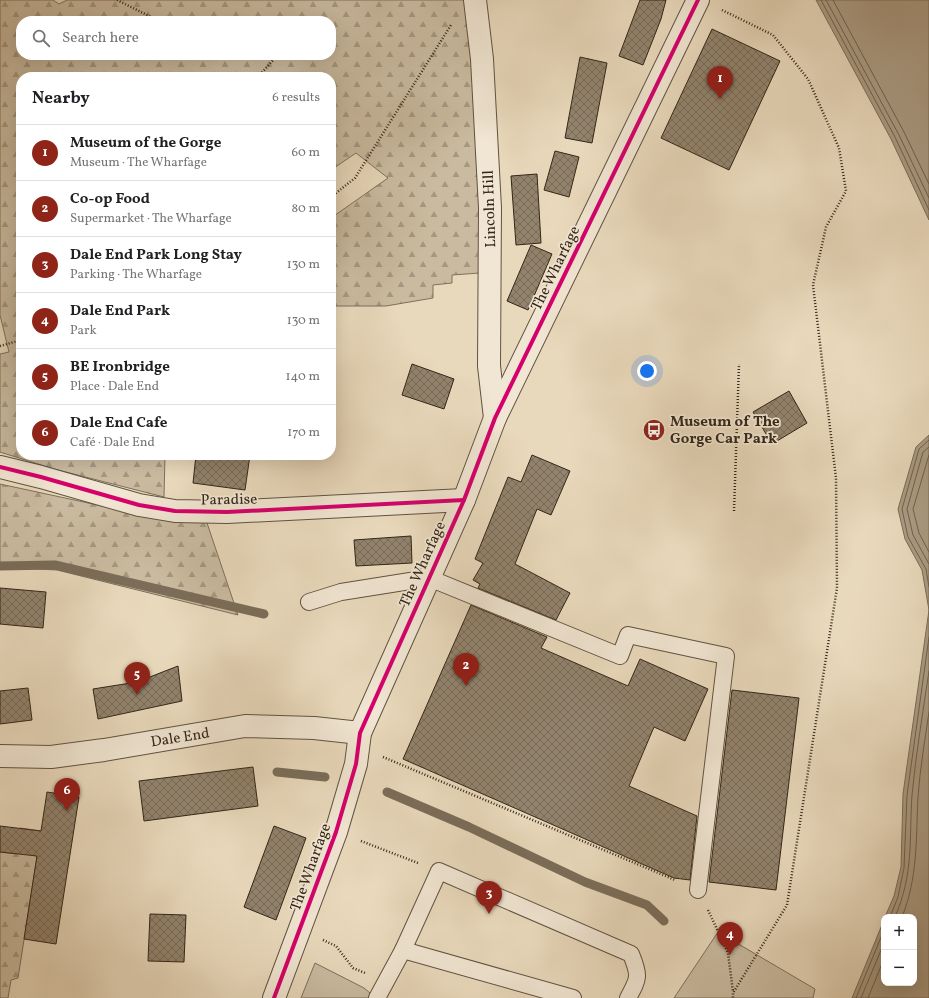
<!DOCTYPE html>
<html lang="en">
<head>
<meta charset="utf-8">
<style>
	body { margin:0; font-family:Vollkorn,serif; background:#f6f6f6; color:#202124 }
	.controls { position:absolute; right:12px; bottom:12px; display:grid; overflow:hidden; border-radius:8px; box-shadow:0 4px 16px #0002 }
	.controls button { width:36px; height:36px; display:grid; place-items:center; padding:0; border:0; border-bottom:1px solid #e0e0e0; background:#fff; color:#202124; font:20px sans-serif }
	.you { position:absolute; left:647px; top:371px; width:14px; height:14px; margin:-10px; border:3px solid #fff; border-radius:50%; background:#1a73e8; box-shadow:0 0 0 6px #1a73e833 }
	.badge { display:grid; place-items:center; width:26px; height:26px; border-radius:50%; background:#8f2418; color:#fff; font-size:13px; font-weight:700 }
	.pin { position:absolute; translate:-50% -33px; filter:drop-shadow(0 1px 2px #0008) }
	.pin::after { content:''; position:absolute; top:21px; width:14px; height:12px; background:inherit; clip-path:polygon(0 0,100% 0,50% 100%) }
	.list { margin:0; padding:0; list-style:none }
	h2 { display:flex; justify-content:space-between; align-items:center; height:52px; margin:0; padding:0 16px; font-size:17px }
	h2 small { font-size:13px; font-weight:400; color:#757577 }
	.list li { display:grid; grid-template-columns:26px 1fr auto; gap:12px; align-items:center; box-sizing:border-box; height:56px; padding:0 16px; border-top:1px solid #e0e0e0 }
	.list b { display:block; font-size:15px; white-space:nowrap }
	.list p { margin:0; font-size:13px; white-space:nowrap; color:#757577 }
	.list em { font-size:13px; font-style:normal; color:#757577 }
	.icon { flex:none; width:22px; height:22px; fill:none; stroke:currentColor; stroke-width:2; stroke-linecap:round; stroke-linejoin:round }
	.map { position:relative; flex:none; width:929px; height:998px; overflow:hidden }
	.search { position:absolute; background:#fff; box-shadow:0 4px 16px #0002; left:16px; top:16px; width:320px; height:44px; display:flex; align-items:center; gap:10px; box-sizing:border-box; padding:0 14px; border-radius:16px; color:#757577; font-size:15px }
	.panel { position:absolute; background:#fff; box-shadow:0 4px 16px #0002; left:16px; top:72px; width:320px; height:388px; border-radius:16px }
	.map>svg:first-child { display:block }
</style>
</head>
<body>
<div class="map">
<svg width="929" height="998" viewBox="0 0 929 998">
	<defs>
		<pattern id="forest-firs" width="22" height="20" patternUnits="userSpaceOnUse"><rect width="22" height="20" fill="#cabba0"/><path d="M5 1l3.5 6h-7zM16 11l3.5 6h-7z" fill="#a59881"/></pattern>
		<pattern id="building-cross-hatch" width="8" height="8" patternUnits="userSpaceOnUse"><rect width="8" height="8" fill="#92836d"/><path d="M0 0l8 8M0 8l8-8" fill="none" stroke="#786b59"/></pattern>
	</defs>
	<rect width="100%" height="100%" fill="#e9d9bc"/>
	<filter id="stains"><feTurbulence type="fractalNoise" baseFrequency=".005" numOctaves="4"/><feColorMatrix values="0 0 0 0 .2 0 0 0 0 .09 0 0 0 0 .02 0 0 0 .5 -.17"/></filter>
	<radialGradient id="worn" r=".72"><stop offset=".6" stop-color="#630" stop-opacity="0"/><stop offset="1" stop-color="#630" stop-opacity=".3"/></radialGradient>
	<g fill="#cabba0" stroke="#7e705c">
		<path d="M 718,932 L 815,989 L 813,998 L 674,998 Z"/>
		<path d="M 315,963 L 364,988 L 376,998 L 301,998 Z"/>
	</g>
	<g fill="url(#forest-firs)" stroke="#7e705c" fill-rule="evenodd">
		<path d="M 0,0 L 53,0 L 59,4 L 67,0 L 468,0 L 482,173 L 480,273 L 452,275 L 452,283 L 433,285 L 433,298 L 386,306 L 331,306 L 331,218 L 388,178 L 356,153 L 331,170 L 331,77 L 21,77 L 21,455 L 165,455 L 164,497 L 54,469 L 0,452 L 0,354 L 9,352 L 0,315 ZM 21,21 L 331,21 L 331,55 L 21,55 Z"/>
		<path d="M 0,484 L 167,520 L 206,520 L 238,615 L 57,570 L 0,567 Z"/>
		<path d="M 20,828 L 41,831 L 18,978 L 11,980 L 8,998 L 0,998 L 0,852 L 17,854 Z"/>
	</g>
	<g fill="#ab9c84" stroke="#7b6d59">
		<path d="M 816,0 L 929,0 L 929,220 L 891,139 Z"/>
		<path d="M 929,435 L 929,998 L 852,998 L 884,920 L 884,983 L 914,983 L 914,917 L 885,917 L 894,896 L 901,867 L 903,794 L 929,610 L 922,570 L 905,539 L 898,509 L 916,447 Z"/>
	</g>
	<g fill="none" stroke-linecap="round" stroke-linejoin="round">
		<g stroke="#6f614e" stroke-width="1">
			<path d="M 821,0 L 895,137 L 929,210"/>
			<path d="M 826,0 L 899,135 L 929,198"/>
			<path d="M 833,0 L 904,132 L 929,184"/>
			<path d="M 929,440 L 919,449 L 902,509 L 908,537 L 926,569 L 929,587"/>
			<path d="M 929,447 L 923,452 L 907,509 L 913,535 L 929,564"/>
			<path d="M 929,455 L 913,509 L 919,533 L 929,552"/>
			<path d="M 890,917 L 898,897 L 904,868 L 907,795 L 929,637"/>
			<path d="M 895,917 C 914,873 909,840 912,795 C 916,753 923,712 929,671"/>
			<path d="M 902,917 C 918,878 916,838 918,797 C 920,768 925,740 929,712"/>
			<path d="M 856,998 L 884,930"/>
			<path d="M 861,998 L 884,943"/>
			<path d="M 868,998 L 884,959"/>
		</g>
		<g stroke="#7b6d59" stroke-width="9">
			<path d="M 0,566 L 55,565 L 264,614"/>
			<path d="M 277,772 L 325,777"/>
			<path d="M 387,792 L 469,827 L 585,882 L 647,905 L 664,921"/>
		</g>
	</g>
	<g fill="url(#building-cross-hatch)" stroke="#332618">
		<path d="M 640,0 L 666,0 L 661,19 L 643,65 L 619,56 Z"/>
		<path d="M 712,29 L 780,61 L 729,170 L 661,138 Z"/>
		<path d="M 580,57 L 607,63 L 592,143 L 565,138 Z"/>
		<path d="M 555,151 L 579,157 L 569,197 L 544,190 Z"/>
		<path d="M 537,174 L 541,243 L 516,245 L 511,176 Z"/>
		<path d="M 531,245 L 552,254 L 528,310 L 507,301 Z"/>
		<path d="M 412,364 L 454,379 L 444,409 L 402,395 Z"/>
		<path d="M 789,391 L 807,423 L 772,444 L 753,412 Z"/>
		<path d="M 196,455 L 250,455 L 245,490 L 193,483 Z"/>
		<path d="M 532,455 L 570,471 L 551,515 L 537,509 L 515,564 L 570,593 L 556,620 L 478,588 L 480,584 L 473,580 L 483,563 L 475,559 L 508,477 L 521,482 Z"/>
		<path d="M 411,536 L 412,563 L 356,566 L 354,540 Z"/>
		<path d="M 0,588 L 46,592 L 43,628 L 0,624 Z"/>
		<path d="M 471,605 L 547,637 L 541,648 L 628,686 L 640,659 L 708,689 L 685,741 L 654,727 L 629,786 L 697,816 L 690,880 L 674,878 L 403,759 Z"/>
		<path d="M 178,666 L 182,701 L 98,719 L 93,689 L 137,682 Z"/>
		<path d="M 28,688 L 32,720 L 0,724 L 0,691 Z"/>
		<path d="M 732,690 L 799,698 L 776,890 L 709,882 Z"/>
		<path d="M 253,767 L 258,806 L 144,821 L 139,781 Z"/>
		<path d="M 47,792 L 79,797 L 56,944 L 24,939 L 37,856 L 0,852 L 0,826 L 41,831 Z"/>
		<path d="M 274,826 L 306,838 L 276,920 L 244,907 Z"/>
		<path d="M 150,914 L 186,915 L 184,962 L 148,961 Z"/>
	</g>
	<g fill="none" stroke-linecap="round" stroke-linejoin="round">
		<g stroke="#605341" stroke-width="18">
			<g id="service">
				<path d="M 309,602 L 341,592 L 429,578 L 620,656 L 628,635 L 726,656 L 698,890"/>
				<path d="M 403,950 L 573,998"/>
				<path d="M 377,998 L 403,950 L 439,871 L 631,954 C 640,976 639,978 628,998"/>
			</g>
		</g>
		<g stroke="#605341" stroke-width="24">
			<g id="minor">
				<path d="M 475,0 L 482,59 L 490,208 L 489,366 L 495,418"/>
				<path d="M 0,467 L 41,477 L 139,505 L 175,511 L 227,512 L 464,500"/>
			</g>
		</g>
		<g stroke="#605341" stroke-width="24">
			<g id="tertiary">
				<path d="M 0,756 L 51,757 L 104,750 L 245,726 L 314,728 L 360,733"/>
				<path d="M 274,998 L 336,832 L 356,764 L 360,733 L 464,500 L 495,418 L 698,0"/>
			</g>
		</g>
		<g stroke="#332618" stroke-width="2.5" stroke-dasharray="1 2" stroke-linecap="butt">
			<path d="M 117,0 L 159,21"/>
			<path d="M 722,10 L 773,35 L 808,79 L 839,148 L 846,191 L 826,227 L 813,285 L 836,478 L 837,588 L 787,905 L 733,993 L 733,998"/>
			<path d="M 258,77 L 275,58 L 264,55"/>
			<path d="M 331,197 L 355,178 L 451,25"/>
			<path d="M 0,346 L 21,340"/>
			<path d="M 734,511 L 739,364"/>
			<path d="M 383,757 L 675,880"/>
			<path d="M 361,841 L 418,863"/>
			<path d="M 708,910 L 728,953 L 733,992"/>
			<path d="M 323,940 L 336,946 L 353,968 L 365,973"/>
		</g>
		<use href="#service" stroke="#f1e6d3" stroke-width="16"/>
		<use href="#minor" stroke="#f1e6d3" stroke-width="22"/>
		<use href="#tertiary" stroke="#f1e6d3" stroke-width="22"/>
		<g stroke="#f1e6d3" stroke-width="6">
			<g id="cycleway">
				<path d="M 0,467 L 41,477 L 139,505 L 175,511 L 227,512 L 464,500"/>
				<path d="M 274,998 L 336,832 L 356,764 L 360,733 L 464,500 L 495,418 L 698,0"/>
			</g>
		</g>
		<use href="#cycleway" stroke="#d6006c" stroke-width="4"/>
	</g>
	<defs>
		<g id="bus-disc" transform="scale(1.15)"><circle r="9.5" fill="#8f2418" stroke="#f1e6d3"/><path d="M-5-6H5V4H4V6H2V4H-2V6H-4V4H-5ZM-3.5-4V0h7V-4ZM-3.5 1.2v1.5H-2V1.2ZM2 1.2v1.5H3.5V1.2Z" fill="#fff"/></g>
	</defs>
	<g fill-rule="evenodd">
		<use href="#bus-disc" x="654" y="430"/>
	</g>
	<g text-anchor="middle" stroke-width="3.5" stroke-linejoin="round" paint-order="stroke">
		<g font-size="15" fill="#332618" stroke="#f1e6d3">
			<text transform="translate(489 209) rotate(-92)" y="5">Lincoln Hill</text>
			<text transform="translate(555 268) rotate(-64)" y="5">The Wharfage</text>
			<text transform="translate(229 499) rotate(-1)" y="5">Paradise</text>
			<text transform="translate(422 564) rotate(-66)" y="5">The Wharfage</text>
			<text transform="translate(180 737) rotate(-9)" y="5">Dale End</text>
			<text transform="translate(310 867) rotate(-70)" y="5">The Wharfage</text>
		</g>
		<g font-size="15" font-weight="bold" fill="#332618" stroke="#f1e6d3" text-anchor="start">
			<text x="670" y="426">Museum of The<tspan x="670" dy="17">Gorge Car Park</tspan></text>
		</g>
	</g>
	<rect width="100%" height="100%" filter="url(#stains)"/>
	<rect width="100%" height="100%" fill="url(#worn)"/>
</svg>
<div class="controls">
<button>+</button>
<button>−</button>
</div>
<div class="you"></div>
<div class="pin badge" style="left:720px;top:99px">1</div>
<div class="pin badge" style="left:466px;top:686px">2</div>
<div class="pin badge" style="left:489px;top:914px">3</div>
<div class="pin badge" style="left:730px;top:955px">4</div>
<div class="pin badge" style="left:137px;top:695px">5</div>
<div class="pin badge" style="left:67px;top:811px">6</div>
<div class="search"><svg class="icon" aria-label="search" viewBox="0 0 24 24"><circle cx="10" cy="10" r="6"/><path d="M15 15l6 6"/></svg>Search here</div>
<section class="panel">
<h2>Nearby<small>6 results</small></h2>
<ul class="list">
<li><span class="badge">1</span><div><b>Museum of the Gorge</b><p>Museum · The Wharfage</p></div><em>60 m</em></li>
<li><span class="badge">2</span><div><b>Co-op Food</b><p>Supermarket · The Wharfage</p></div><em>80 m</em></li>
<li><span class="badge">3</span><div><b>Dale End Park Long Stay</b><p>Parking · The Wharfage</p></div><em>130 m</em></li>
<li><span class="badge">4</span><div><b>Dale End Park</b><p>Park</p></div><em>130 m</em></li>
<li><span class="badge">5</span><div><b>BE Ironbridge</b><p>Place · Dale End</p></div><em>140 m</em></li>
<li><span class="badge">6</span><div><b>Dale End Cafe</b><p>Café · Dale End</p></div><em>170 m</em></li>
</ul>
</section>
</div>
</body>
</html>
